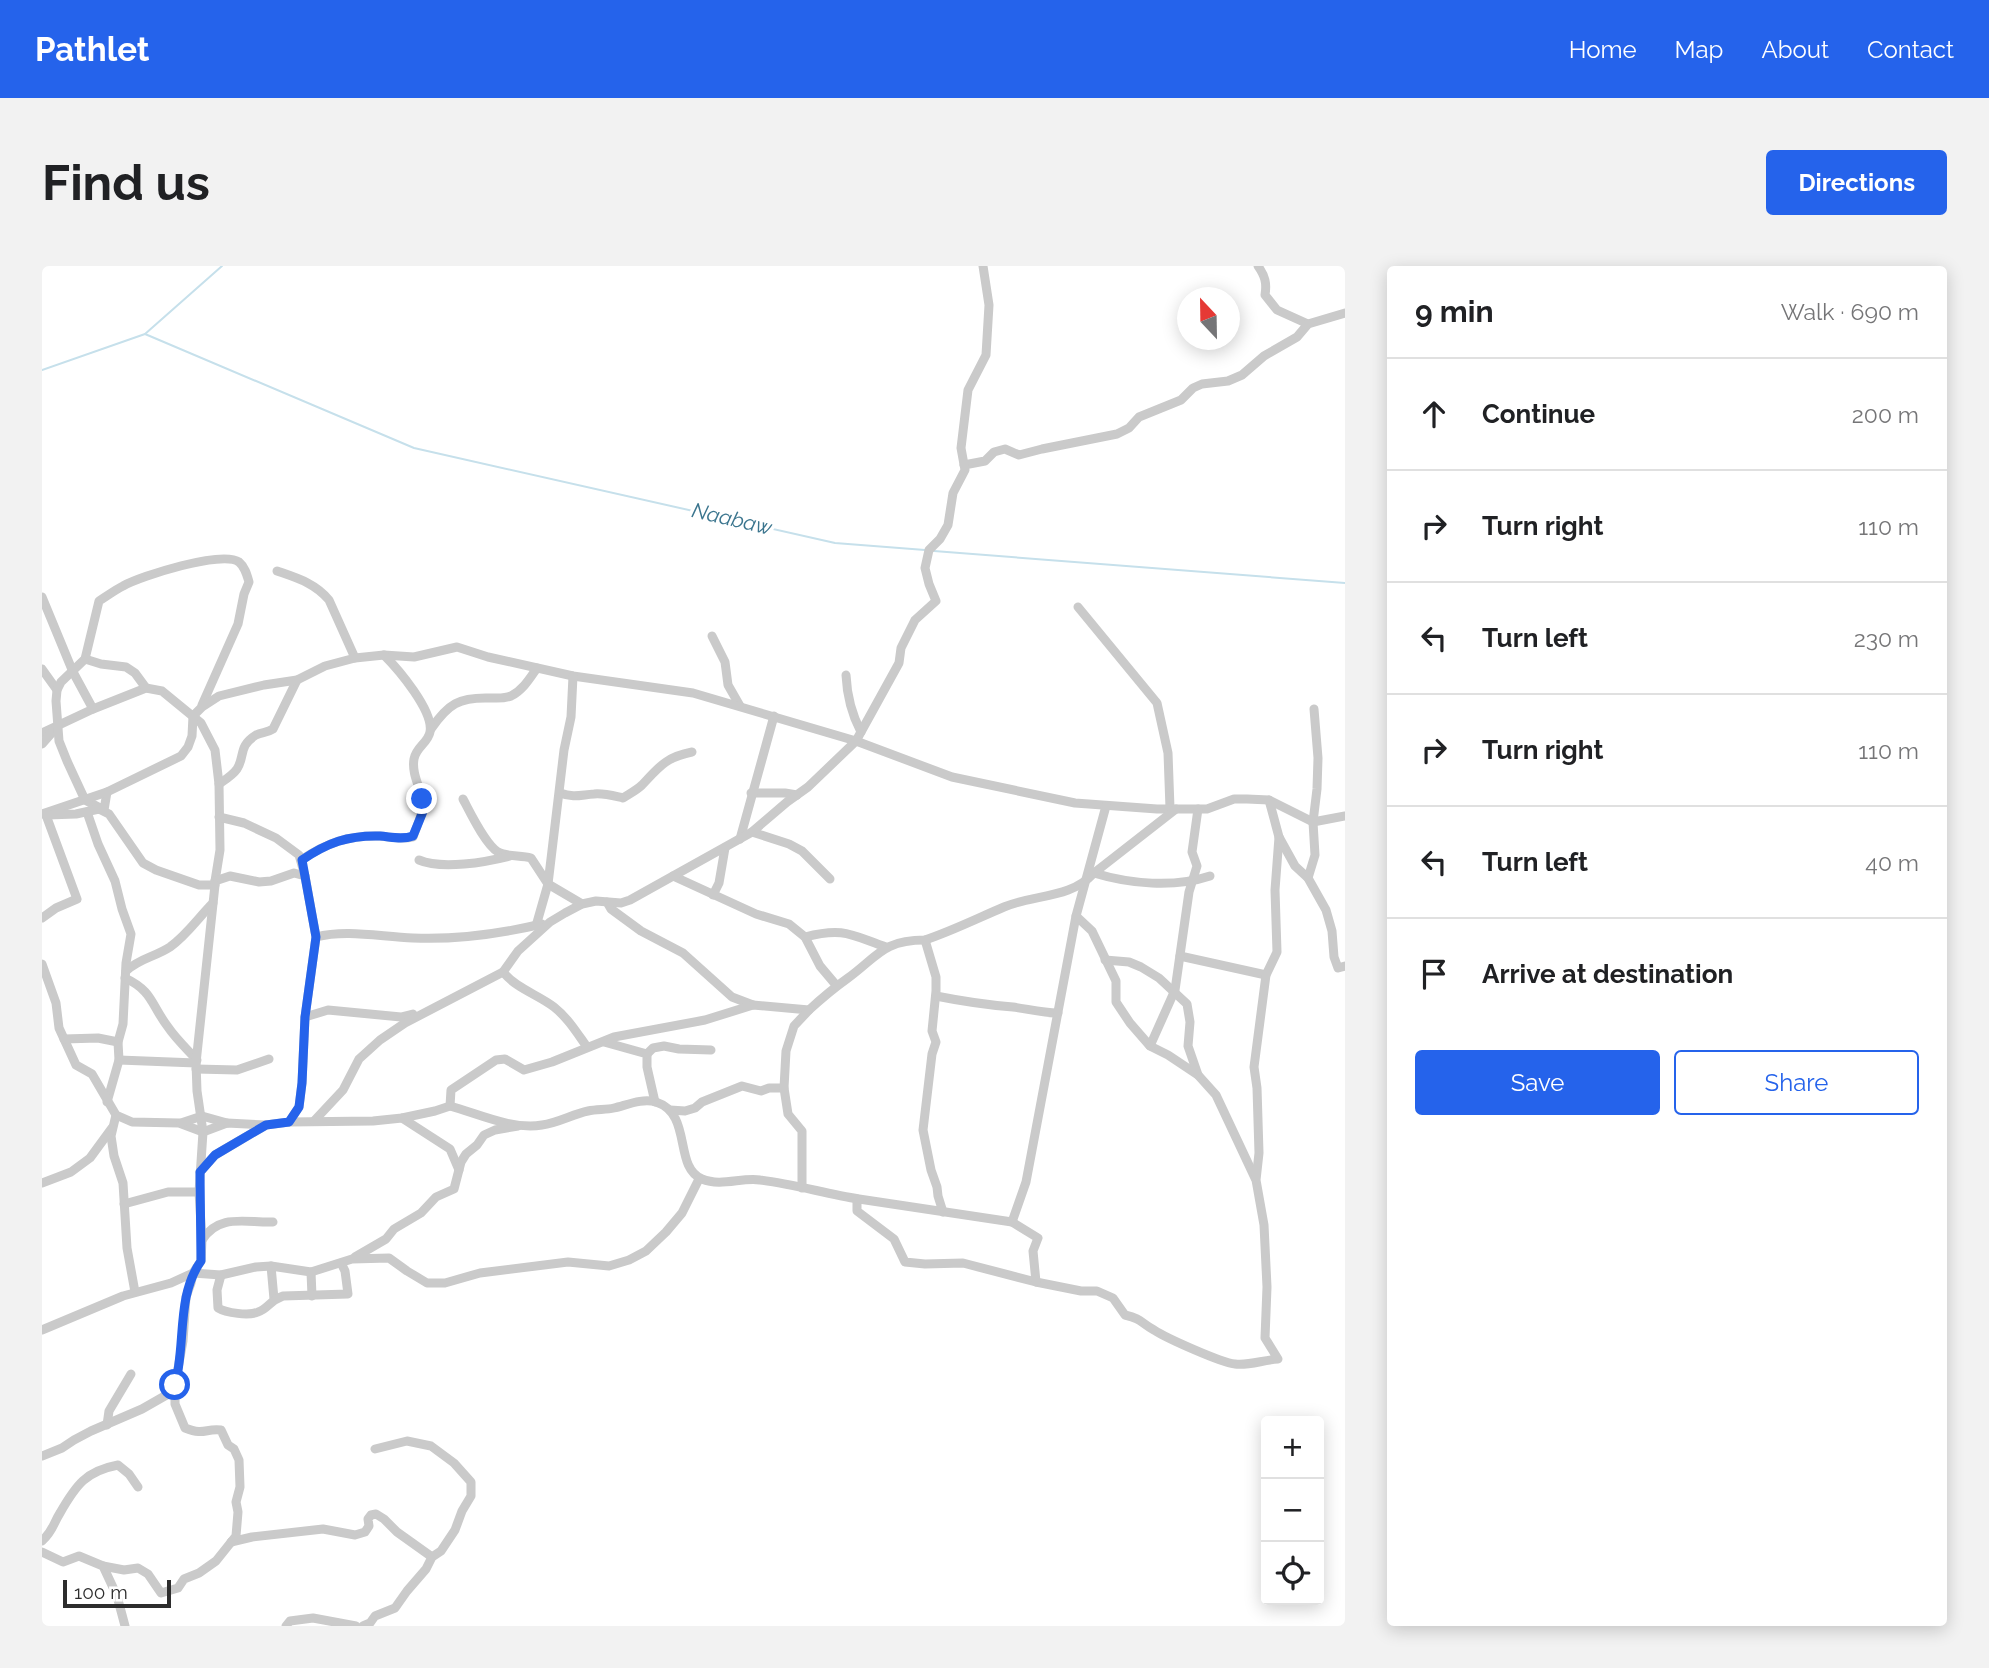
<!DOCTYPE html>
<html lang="en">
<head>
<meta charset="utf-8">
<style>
	body { margin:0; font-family:Raleway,sans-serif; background:#f2f2f2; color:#202124 }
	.controls { position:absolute; right:21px; bottom:21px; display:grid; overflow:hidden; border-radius:7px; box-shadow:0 4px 18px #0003 }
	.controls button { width:63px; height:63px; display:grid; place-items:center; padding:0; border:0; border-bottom:2px solid #e0e0e0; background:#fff; color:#202124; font:35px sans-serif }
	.compass { position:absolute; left:1135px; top:21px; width:63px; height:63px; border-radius:50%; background:#fff; box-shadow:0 4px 18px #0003; rotate:338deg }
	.scale { position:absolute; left:21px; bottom:18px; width:108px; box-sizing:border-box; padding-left:7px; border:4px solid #2d2d2d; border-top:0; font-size:19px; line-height:24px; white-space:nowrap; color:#2d2d2d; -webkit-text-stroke:5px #fff; paint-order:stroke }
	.stop { position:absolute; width:21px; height:21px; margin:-16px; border:5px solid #2563eb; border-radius:50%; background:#fff }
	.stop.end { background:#2563eb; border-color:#fff; box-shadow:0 2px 7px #0008 }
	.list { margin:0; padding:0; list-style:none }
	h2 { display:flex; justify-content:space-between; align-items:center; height:91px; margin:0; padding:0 28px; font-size:30px }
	h2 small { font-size:23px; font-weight:400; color:#757577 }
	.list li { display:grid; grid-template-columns:46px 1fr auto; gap:21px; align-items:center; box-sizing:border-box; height:112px; padding:0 28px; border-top:2px solid #e0e0e0 }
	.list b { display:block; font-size:26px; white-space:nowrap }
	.list em { font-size:23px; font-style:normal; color:#757577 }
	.actions { display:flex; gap:14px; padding:21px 28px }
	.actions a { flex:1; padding:16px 0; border:2px solid #2563eb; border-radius:7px; text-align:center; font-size:24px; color:#2563eb }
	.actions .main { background:#2563eb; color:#fff }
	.icon { flex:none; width:38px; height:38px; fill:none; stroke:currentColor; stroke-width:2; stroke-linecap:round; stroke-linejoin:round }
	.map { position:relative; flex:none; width:1303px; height:1360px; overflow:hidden; border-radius:7px }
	header { display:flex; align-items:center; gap:42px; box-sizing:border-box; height:98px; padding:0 35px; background:#2563eb; color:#fff }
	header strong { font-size:33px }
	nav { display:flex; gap:38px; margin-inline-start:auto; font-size:24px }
	.intro { display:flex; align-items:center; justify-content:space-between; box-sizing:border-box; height:168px; padding:0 42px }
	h1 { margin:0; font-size:49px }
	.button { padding:18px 32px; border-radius:7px; background:#2563eb; color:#fff; font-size:24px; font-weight:700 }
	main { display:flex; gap:42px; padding:0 42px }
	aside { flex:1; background:#fff; border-radius:7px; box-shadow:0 4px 18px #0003 }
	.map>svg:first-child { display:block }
</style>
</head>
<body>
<header>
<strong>Pathlet</strong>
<nav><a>Home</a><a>Map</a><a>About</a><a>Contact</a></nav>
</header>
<div class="intro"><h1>Find us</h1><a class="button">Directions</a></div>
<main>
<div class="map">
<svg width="1303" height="1360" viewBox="0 0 1303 1360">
	<rect width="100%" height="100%" fill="#fff"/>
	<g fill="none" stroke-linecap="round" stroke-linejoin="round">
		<g stroke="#c6e0eb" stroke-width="2">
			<path d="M 103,68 L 372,182 L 793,277 L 883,284"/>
			<path d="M 0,104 L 103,68 L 180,0"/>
			<path d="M 892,285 L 1303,317"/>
		</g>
		<g stroke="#cacaca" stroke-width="9">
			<path d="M 1216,0 C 1223,10 1225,17 1223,29 L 1235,44 L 1266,58"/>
			<path d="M 922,199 L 943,195 L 952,186 L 963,183 L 977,189 L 1000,183 L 1075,168 L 1087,162 L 1097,151 L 1139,134 L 1151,122 L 1160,118 L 1186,115 L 1200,109 L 1222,90 L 1255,71 L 1266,58 L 1303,47"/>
			<path d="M 235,305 C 255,312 273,317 287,334 L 313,392"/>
			<path d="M 0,331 L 31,406 L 51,443 L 104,422 L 120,425 L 159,457 L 173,484 L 177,518 L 178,584 L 173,615"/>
			<path d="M 1036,341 L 1115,437 L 1126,487 L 1128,542"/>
			<path d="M 670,370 L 683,396 L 686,419 L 698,440"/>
			<path d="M 43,393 L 59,398 L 84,401 L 93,407 L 104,422"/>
			<path d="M 0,403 L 15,424"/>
			<path d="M 804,409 C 805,430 809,447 819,466"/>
			<path d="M 389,463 C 406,438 417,431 448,432 C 455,432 462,433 469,430 C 481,424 488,412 495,402"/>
			<path d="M 0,467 L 51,443"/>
			<path d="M 0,478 L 15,461"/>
			<path d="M 177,518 C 183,514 191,509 195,503 C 203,491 196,480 214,469 C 220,466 225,467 231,463 L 255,414"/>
			<path d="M 65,526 L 62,544 L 43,534 L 25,495 L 17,475 L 14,435 L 15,424 L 19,416 L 43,393 L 57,335 C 65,330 73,324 81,320 C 99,310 180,284 197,296 C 203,301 205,309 207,316 L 202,328 L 196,358 L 160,439"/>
			<path d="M 518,527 C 532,532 538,529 552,528 C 562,527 572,530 581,532 C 587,528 595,524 600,519 C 617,501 624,491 650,486"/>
			<path d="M 709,527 L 743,527 L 755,529"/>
			<path d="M 421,533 C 428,546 443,578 456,586 C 465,591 479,589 489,592 L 506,618 L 540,638"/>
			<path d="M 1227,534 L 1237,571 L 1253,600 L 1266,612 L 1284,644 L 1290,665 L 1292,691 L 1296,702 L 1303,700"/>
			<path d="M 45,546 L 56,578 L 73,615 L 80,643 L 89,668 L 84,697 L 81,758 L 76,776 L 77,794 L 65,836"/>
			<path d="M 0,548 L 65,526 L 139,490 L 146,481 L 150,470 L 151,450 L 160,441 L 177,430 L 222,419 L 255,414 L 283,400 L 313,392 L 342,389 L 372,391 L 415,381 L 446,391 L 531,410 L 651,427 L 814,475 L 910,511 L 1033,537 L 1115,543 L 1165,543 L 1192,533 L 1205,533 L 1227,534 L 1271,556 L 1303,550"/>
			<path d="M 5,549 L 34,548 L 57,543 L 67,548 L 101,597 L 114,604 L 157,619 L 173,619 L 173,615 L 188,610 L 217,616 L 229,615 L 252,607 L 263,610"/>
			<path d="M 177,551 L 202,557 L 234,572 L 257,589 L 263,610 L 274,671 L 263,751 L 260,817 L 257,841 L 247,856"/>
			<path d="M 710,566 L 747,578 L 760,585 L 788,613"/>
			<path d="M 698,573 L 732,450"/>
			<path d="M 259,594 C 285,577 306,569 338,570 C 350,571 360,574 371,571 C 374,562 381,547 381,540 C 381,525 369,510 372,493 C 374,481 386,477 388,466 C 392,445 356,403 342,389"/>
			<path d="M 377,594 C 400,604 444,596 468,590"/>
			<path d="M 1052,607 C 1088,618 1132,622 1168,610"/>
			<path d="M 631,610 L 714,648 L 747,658 L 763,671 L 778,700 L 794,719"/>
			<path d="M 1266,612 L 1273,589 L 1271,556 L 1275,523 L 1276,492 L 1272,443"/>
			<path d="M 671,629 L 677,617 L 683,582"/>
			<path d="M 565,636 L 569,643 L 599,665 L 641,687 L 690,731 L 711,739"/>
			<path d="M 1034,650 L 1050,665 L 1074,715 L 1074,736 L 1088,757 L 1108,780 L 1126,789 L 1156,809 L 1174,829 L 1213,912"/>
			<path d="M 0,652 L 14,642 L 35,633 L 4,549"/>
			<path d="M 494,660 L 506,618 L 522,484 L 529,451 L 531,410"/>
			<path d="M 274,671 C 305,663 339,671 371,672 C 415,674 457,668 500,658"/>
			<path d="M 763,671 C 802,661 809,669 844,681"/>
			<path d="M 883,674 L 894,711 L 894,725 L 890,765 L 894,776 L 890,788 L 881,864 L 889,904 L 895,921 L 896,930 L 901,946"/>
			<path d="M 1138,690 L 1224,709"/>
			<path d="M 1063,694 L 1087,696 L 1099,701 L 1117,712 L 1145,738 L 1148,756 L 1146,780 L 1156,809"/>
			<path d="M 0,698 L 14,737 L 17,762 L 34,799 L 50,808 L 74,849 L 90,856 L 137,857 L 161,866 L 185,857 L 224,859 L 247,856 L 331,855 L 360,852 L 393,845 L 408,840 L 409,824 L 454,794 L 463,793 L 482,804 L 510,796 L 572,771 L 663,754 L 711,739 L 767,744 C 780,732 792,722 806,712 C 836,690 841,674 883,674 C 910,665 936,652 962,641 C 993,628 1028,633 1052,607 L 1134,543"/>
			<path d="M 84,705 C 98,692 113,691 128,681 C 145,669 156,652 171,637"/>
			<path d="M 461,706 C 475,723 495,728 512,741 C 526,752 535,767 545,781"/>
			<path d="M 83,712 C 111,725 109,739 126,761 C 134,773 145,783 155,794"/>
			<path d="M 894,730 C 919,735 945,739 971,741 C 986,743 1000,747 1016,747"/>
			<path d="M 263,751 L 286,744 L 359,751 L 371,748"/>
			<path d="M 22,773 L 56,772 L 76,776"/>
			<path d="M 562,776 L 605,788 L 605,801 L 613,836"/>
			<path d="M 1108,780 L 1133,724 L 1147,626 L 1155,600 L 1150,586 L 1156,543"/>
			<path d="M 605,788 L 611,782 L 622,780 L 637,783 L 669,784"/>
			<path d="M 77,794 L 154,797"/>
			<path d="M 154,803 L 195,804 L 227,793"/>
			<path d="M 408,840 C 437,848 470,864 500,859 C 516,857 531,848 546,845 C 555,843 564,844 572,842 C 585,839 600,832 614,836 C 651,848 631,901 660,913 C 679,921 700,911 718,914 C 752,918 784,928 817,933 C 868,941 919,948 970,956 L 984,916 L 1034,650 L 1064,540"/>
			<path d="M 628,844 L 643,845 L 653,842 L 660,836 L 700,820 L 719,825 L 727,822 L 742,822"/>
			<path d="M 74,849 L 69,870 L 72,890 L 81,917 L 85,982 L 93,1026"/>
			<path d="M 360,852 L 408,883 L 417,904"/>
			<path d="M 272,855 L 301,824 L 317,793 L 338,774 L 363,757 L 461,706 L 476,685 L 508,656 L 523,647 L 540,638 L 554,635 L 579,637 L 588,634 L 710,566 L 745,536 L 766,521 L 814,475 L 857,397 L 859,382 L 873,354 L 894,335 L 887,318 L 883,302 L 887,284 L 898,273 L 906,259 L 911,227 L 923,204 L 919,182 L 926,124 L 944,89 L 947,39 L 941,0"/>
			<path d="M 139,857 L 160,850 L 185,857"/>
			<path d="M 158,906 L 173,889 L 224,859"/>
			<path d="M 0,917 L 29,906 L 48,892 L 70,862"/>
			<path d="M 760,922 L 760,865 L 746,848 L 742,822 L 744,785 L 752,760 L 767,744"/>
			<path d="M 815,933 L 815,945 L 852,973 L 863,996 L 883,998 L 921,997 L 994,1016 L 1039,1025 L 1055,1025 L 1071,1032 L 1083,1049 C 1100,1053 1098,1056 1112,1064 C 1124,1072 1180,1097 1193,1098 C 1206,1100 1221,1094 1236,1093 L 1223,1072 L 1225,1021 L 1222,959 L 1214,914 L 1217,887 L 1215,822 L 1212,801 L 1224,709 L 1235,686 L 1233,624 L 1237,571"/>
			<path d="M 82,938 L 126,926 L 157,926"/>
			<path d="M 970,956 L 996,972 L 991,985 L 994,1016"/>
			<path d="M 160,974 C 177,947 204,957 231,956"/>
			<path d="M 313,991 L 344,973 L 352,963 L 379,947 L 394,931 L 412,923 L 419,896 L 424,888 L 435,879 L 442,869 L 453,864 L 476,860"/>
			<path d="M 229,1000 L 232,1033"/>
			<path d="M 269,1006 L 270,1030"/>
			<path d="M 179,1009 L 175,1024 L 176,1042 C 184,1047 207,1050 216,1046 C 226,1043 227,1035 241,1030 L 306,1028 L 303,1005 L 299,997"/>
			<path d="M 0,1064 L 81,1030 L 129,1017 L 151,1007 L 179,1009 L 214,1001 L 229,1000 L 269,1006 L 310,993 L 347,992 L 365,1005 L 385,1017 L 403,1017 L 438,1007 L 526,996 L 567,1000 L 587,994 L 604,985 L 624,966 L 640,947 L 657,913"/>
			<path d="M 65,1159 L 67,1145 L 89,1108"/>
			<path d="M 0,1190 L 20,1182 L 32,1174 L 49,1165 L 100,1143 L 128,1127 L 133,1119 L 141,1075 L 144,1031 L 149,1017 L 151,1007 L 159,995 L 160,974 L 157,926 L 161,866 L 155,825 L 154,797 L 173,619"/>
			<path d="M 0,1275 C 11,1265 11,1258 18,1247 C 34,1219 44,1205 76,1199 L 87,1208 L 96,1221"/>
			<path d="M 189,1276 L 210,1271 L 281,1263 L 313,1269 L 323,1266 L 327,1260 L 326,1253 L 329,1249 L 334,1248 L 342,1253 L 355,1266 L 390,1291"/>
			<path d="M 0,1286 L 21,1296 L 37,1290 L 61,1300 L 75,1330 L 83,1360"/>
			<path d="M 61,1300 L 82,1304 L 96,1302 L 106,1308 L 119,1327 L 136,1322 L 142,1313 L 157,1307 L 174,1295 L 194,1270 L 196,1246 L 194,1236 L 198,1221 L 197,1194 L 192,1183 L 186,1179 L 179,1164 C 163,1162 163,1170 143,1162 L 133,1138 L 133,1120"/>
			<path d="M 244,1360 L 248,1355 L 271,1352 L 314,1360"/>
			<path d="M 321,1360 L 328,1357 L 333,1350 L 353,1342 L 365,1325 L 384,1303 L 390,1291 L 399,1285 L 413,1264 L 420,1245 L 429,1230 L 429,1216 L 412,1197 L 389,1180 L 365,1175 L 333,1183"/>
		</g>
	</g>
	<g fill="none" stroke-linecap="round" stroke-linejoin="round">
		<path stroke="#2563eb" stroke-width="9" d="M 133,1119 C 144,1079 134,1030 159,995 L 158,906 L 173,889 L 224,859 L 247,856 L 257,841 L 260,817 L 263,751 L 274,671 L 260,594 C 285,577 306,569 338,570 C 350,571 360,574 371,570 L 382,543 L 380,533"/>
	</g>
	<g text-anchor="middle" stroke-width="7" stroke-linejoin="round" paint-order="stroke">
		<g font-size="21" font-style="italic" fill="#3b758e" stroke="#fff">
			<text transform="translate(690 253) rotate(13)" y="7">Naabaw</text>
		</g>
	</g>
</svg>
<div class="controls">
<button>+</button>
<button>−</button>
<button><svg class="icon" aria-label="locate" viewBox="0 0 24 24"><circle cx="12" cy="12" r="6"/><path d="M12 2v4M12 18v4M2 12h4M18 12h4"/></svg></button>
</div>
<svg class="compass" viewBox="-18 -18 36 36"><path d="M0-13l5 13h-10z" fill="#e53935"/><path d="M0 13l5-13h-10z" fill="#757577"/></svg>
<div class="scale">100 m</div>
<div class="stop" style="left:133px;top:1119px"></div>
<div class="stop end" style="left:380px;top:533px"></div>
</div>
<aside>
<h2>9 min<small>Walk · 690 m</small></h2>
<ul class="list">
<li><svg class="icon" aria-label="ahead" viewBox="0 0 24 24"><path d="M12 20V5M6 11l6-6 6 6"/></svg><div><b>Continue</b></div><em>200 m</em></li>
<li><svg class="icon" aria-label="right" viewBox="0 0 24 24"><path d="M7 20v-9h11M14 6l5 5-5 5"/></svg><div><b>Turn right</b></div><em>110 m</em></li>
<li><svg class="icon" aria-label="left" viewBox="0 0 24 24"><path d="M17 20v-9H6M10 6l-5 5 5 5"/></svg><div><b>Turn left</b></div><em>230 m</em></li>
<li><svg class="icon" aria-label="right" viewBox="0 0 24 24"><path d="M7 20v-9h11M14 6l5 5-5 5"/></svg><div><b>Turn right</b></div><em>110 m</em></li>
<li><svg class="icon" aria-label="left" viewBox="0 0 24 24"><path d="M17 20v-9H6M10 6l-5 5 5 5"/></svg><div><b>Turn left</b></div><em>40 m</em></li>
<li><svg class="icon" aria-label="arrive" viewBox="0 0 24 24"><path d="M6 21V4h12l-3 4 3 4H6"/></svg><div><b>Arrive at destination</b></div></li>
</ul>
<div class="actions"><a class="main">Save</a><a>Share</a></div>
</aside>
</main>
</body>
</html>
